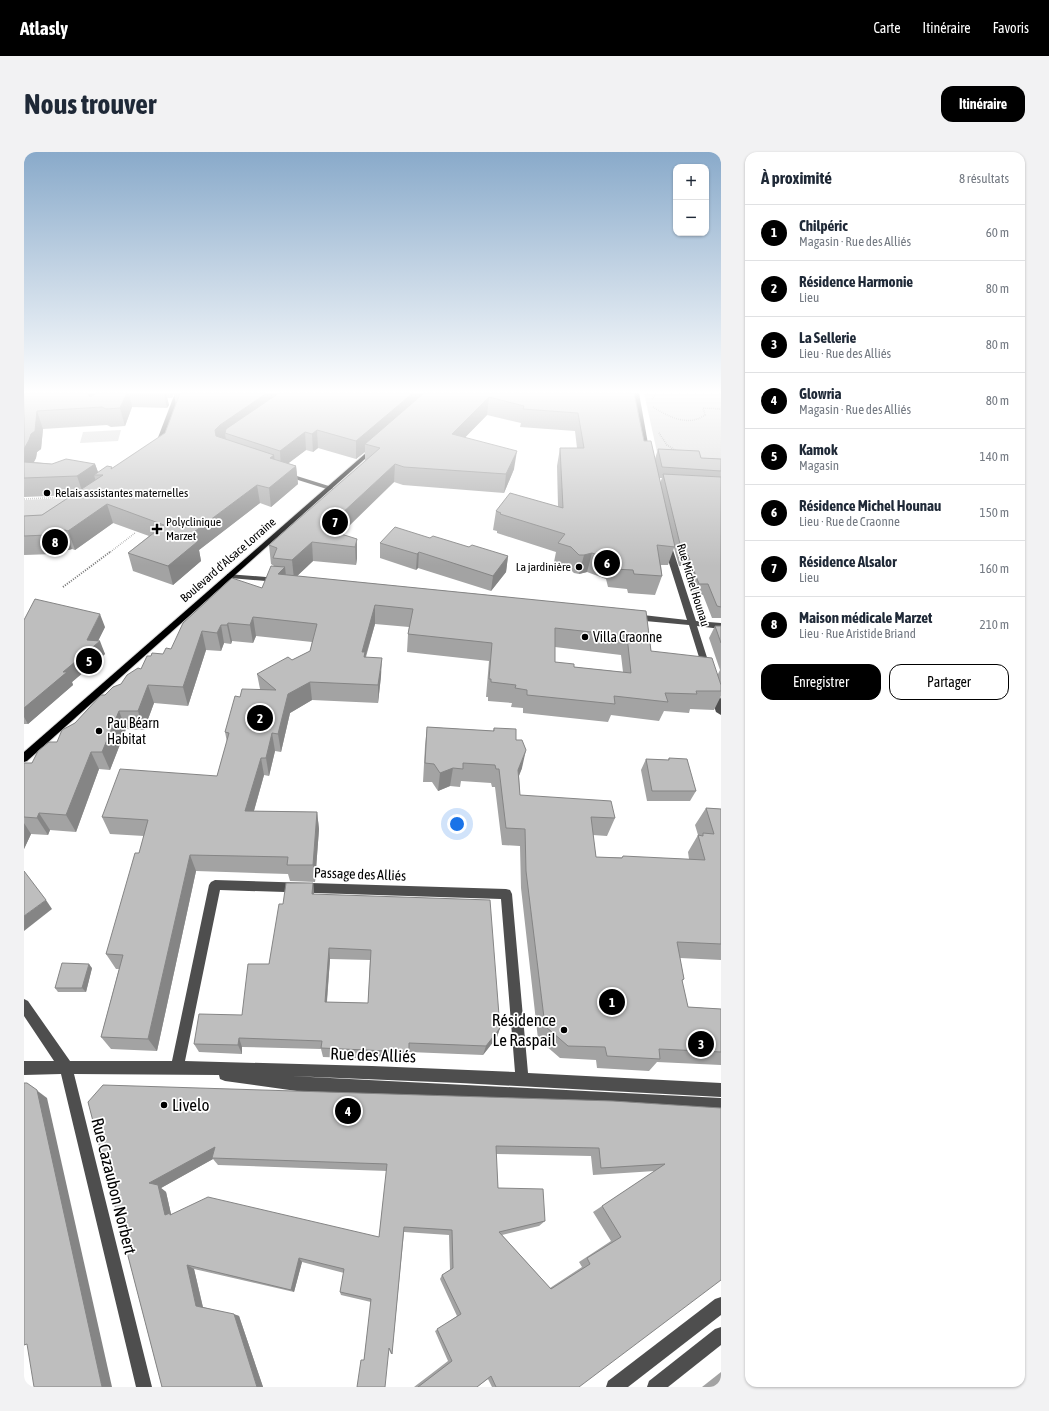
<!DOCTYPE html>
<html lang="fr">
<head>
<meta charset="utf-8">
<style>
	body { margin:0; font-family:"Asap Condensed",sans-serif; background:#f2f2f3; color:#1f2937 }
	.controls { position:absolute; right:12px; top:12px; display:grid; overflow:hidden; border-radius:8px; box-shadow:0 1px 3px #0004 }
	.controls button { width:36px; height:36px; display:grid; place-items:center; padding:0; border:0; border-bottom:1px solid #e0e1e3; background:#fff; color:#1f2937; font:20px sans-serif }
	.you { position:absolute; left:433px; top:672px; width:14px; height:14px; margin:-10px; border:3px solid #fff; border-radius:50%; background:#1a73e8; box-shadow:0 0 0 6px #1a73e833 }
	.badge { display:grid; place-items:center; width:26px; height:26px; border-radius:50%; background:#000; color:#fff; font-size:13px; font-weight:700 }
	.pin { position:absolute; translate:-50% -50%; border:2px solid #fff; box-shadow:0 1px 4px #0006 }
	.list { margin:0; padding:0; list-style:none }
	h2 { display:flex; justify-content:space-between; align-items:center; height:52px; margin:0; padding:0 16px; font-size:17px }
	h2 small { font-size:13px; font-weight:400; color:#747a83 }
	.list li { display:grid; grid-template-columns:26px 1fr auto; gap:12px; align-items:center; box-sizing:border-box; height:56px; padding:0 16px; border-top:1px solid #e0e1e3 }
	.list b { display:block; font-size:15px; white-space:nowrap }
	.list p { margin:0; font-size:13px; white-space:nowrap; color:#747a83 }
	.list em { font-size:13px; font-style:normal; color:#747a83 }
	.actions { display:flex; gap:8px; padding:12px 16px }
	.actions a { flex:1; padding:9px 0; border:1px solid #000; border-radius:12px; text-align:center; font-size:14px; color:#000 }
	.actions .main { background:#000; color:#fff }
	.map { position:relative; flex:none; width:697px; height:1235px; overflow:hidden; border-radius:12px }
	header { display:flex; align-items:center; gap:24px; box-sizing:border-box; height:56px; padding:0 20px; background:#000; color:#fff }
	header strong { font-size:19px }
	nav { display:flex; gap:22px; margin-inline-start:auto; font-size:14px }
	.intro { display:flex; align-items:center; justify-content:space-between; box-sizing:border-box; height:96px; padding:0 24px }
	h1 { margin:0; font-size:28px }
	.button { padding:10px 18px; border-radius:12px; background:#000; color:#fff; font-size:14px; font-weight:700 }
	main { display:flex; gap:24px; padding:0 24px }
	aside { flex:1; background:#fff; border-radius:12px; box-shadow:0 1px 3px #0004 }
	.map>svg:first-child { display:block }
</style>
</head>
<body>
<header>
<strong>Atlasly</strong>
<nav><a>Carte</a><a>Itinéraire</a><a>Favoris</a></nav>
</header>
<div class="intro"><h1>Nous trouver</h1><a class="button">Itinéraire</a></div>
<main>
<div class="map">
<svg width="697" height="1235" viewBox="0 0 697 1235">
	<rect width="100%" height="100%" fill="#fff"/>
	<g fill="#d5d5d5">
		<path d="M 620,241 L 697,241 L 697,327 L 633,300 Z"/>
		<path d="M 97,278 L 94,289 L 56,291 L 59,280 Z"/>
		<path d="M 40,346 L 44,349 L 18,367 L 0,368 L 0,348 Z"/>
	</g>
	<g fill="none" stroke-linecap="round" stroke-linejoin="round">
		<g stroke="#dbdbdb" stroke-width="2">
			<path id="major" d="M 350,294 L 352,295 L 352,297 L 3,609 L 0,610 L 0,600 Z"/>
		</g>
		<g stroke="#707070" stroke-width="1.5" stroke-dasharray="0.5 1.5" stroke-linecap="butt">
			<path d="M 628,247 L 633,241"/>
			<path d="M 629,255 C 645,265 664,275 681,263 L 679,256 L 697,257"/>
			<path d="M 635,281 L 643,293 L 654,300"/>
			<path d="M 0,347 L 41,345 L 46,347"/>
			<path d="M 85,401 L 111,381"/>
		</g>
		<path stroke="#707070" stroke-width="2" stroke-dasharray="1 1.5" stroke-linecap="butt" d="M 39,435 L 86,400"/>
		<g fill="#4e4e4e" fill-rule="evenodd">
			<path d="M 151,241 L 157,241 L 136,296 L 131,297 L 130,296 Z"/>
			<path d="M 609,241 L 615,241 L 626,303 L 621,302 Z"/>
			<path d="M 260,320 L 308,335 L 309,336 L 306,338 L 258,323 L 258,321 Z"/>
			<path d="M 640,390 L 646,390 L 647,392 L 672,469 L 697,471 L 697,477 L 673,474 L 687,518 L 686,520 L 683,521 L 679,518 L 665,473 L 610,468 L 606,465 L 610,462 L 663,468 L 639,392 Z"/>
			<path d="M 203,422 L 254,426 L 258,428 L 254,430 L 206,426 L 203,426 Z"/>
			<path d="M 689,534 L 692,535 L 697,547 L 697,563 L 692,560 L 684,537 Z"/>
			<path d="M 191,728 L 482,737 L 486,738 L 488,742 L 504,921 L 697,931 L 697,945 L 436,931 L 267,924 L 697,946 L 697,960 L 280,940 L 201,929 L 196,927 L 195,923 L 50,922 L 128,1235 L 112,1235 L 37,922 L 0,923 L 0,909 L 30,909 L 0,864 L 0,847 L 4,849 L 46,909 L 148,909 L 185,733 L 187,730 ZM 196,738 L 477,747 L 491,920 L 348,914 L 161,909 Z"/>
			<path d="M 697,1145 L 697,1163 L 604,1235 L 582,1235 L 584,1229 L 691,1147 Z"/>
			<path d="M 697,1175 L 697,1193 L 644,1235 L 623,1235 L 625,1229 L 691,1177 Z"/>
		</g>
		<use href="#major" fill="#000" fill-rule="evenodd"/>
	</g>
	<g fill="#a3a3a3" fill-rule="evenodd">
		<path d="M 1,241 L 610,241 L 620,289 L 631,307 L 634,297 L 677,306 L 697,307 L 697,466 L 688,466 L 679,443 L 670,443 L 660,414 L 655,414 L 650,396 L 644,413 L 637,413 L 638,424 L 631,443 L 604,441 L 603,437 L 584,435 L 582,427 L 563,420 L 555,422 L 550,421 L 543,414 L 530,410 L 532,400 L 473,381 L 473,379 L 469,378 L 472,359 L 534,354 L 533,314 L 536,296 L 553,296 L 551,279 L 496,275 L 497,271 L 463,263 L 441,285 L 490,317 L 480,341 L 379,333 L 370,330 L 317,382 L 333,387 L 333,406 L 332,413 L 289,409 L 273,424 L 622,459 L 627,499 L 694,522 L 696,518 L 685,486 L 691,474 L 697,474 L 697,544 L 690,558 L 666,557 L 665,561 L 640,559 L 635,569 L 587,563 L 584,570 L 499,561 L 499,556 L 487,555 L 488,551 L 464,549 L 464,545 L 462,545 L 465,509 L 383,500 L 384,482 L 385,475 L 351,472 L 342,505 L 357,524 L 354,551 L 288,548 L 266,561 L 257,600 L 251,599 L 245,624 L 240,623 L 230,659 L 293,660 L 295,677 L 291,730 L 266,729 L 264,722 L 172,719 L 133,899 L 87,897 L 77,885 L 95,817 L 92,817 L 82,802 L 115,701 L 120,684 L 86,682 L 78,665 L 193,624 L 203,590 L 201,580 L 216,545 L 236,537 L 233,522 L 268,508 L 286,499 L 288,490 L 232,484 L 229,491 L 208,489 L 207,492 L 200,491 L 197,499 L 182,498 L 164,554 L 130,551 L 120,578 L 102,577 L 86,618 L 75,617 L 52,680 L 26,678 L 24,683 L 7,682 L 0,697 L 0,611 L 8,611 L 33,590 L 51,571 L 81,543 L 97,532 L 117,517 L 127,504 L 139,502 L 238,436 L 250,414 L 247,412 L 245,393 L 341,310 L 341,300 L 332,307 L 294,296 L 289,300 L 282,298 L 264,311 L 272,314 L 274,332 L 247,355 L 236,351 L 175,398 L 177,409 L 149,433 L 109,419 L 104,401 L 125,384 L 89,371 L 51,398 L 48,397 L 30,402 L 0,403 L 0,364 L 18,363 L 49,343 L 0,345 L 0,243 ZM 150,241 L 152,253 L 141,281 L 88,317 L 88,315 L 74,320 L 71,312 L 28,312 L 10,310 L 12,306 L 13,300 L 17,297 L 19,277 L 83,273 L 87,275 L 101,274 L 108,255 L 143,256 L 145,253 L 143,246 L 148,246 ZM 635,326 L 638,326 L 636,331 ZM 531,495 L 597,503 L 599,520 L 550,515 L 531,510 Z"/>
		<path d="M 406,386 L 484,404 L 482,420 L 467,439 L 394,416 L 392,418 L 356,406 L 356,391 Z"/>
		<path d="M 0,468 L 81,475 L 74,489 L 81,502 L 48,530 L 49,533 L 4,572 L 0,572 Z"/>
		<path d="M 403,575 L 469,579 L 470,576 L 492,588 L 498,616 L 495,624 L 496,643 L 591,666 L 583,684 L 569,683 L 572,705 L 665,707 L 664,700 L 674,683 L 671,673 L 682,656 L 697,657 L 697,808 L 656,806 L 660,827 L 658,829 L 664,855 L 697,857 L 697,913 L 633,910 L 625,919 L 573,916 L 572,908 L 536,906 L 514,887 L 497,736 L 496,694 L 478,693 L 471,635 L 468,635 L 467,631 L 437,629 L 436,635 L 426,634 L 414,639 L 408,630 L 399,630 L 401,594 Z"/>
		<path d="M 645,606 L 672,639 L 666,649 L 623,649 L 617,618 L 622,607 L 644,608 Z"/>
		<path d="M 289,731 L 290,742 L 476,876 L 473,885 L 459,903 L 385,900 L 384,908 L 299,905 L 297,897 L 218,895 L 218,902 L 175,900 L 170,892 L 218,863 L 245,812 L 259,752 ZM 306,807 L 346,808 L 344,851 L 303,850 Z"/>
		<path d="M 68,816 L 62,840 L 34,840 L 31,836 Z"/>
		<path d="M 64,950 L 697,956 L 555,1235 L 468,1235 L 464,1227 L 453,1235 L 390,1235 L 424,1209 L 411,1179 L 433,1164 L 416,1127 L 418,1123 L 426,1118 L 425,1083 L 380,1080 L 368,1202 L 367,1202 L 365,1197 L 340,1208 L 347,1150 L 317,1143 L 316,1140 L 320,1121 L 278,1110 L 270,1140 L 170,1117 L 179,1155 L 215,1164 L 239,1235 L 138,1235 ZM 472,1002 L 567,1004 L 569,1023 L 631,1019 L 569,1060 L 587,1089 L 555,1110 L 558,1115 L 526,1136 L 478,1083 L 515,1074 L 521,1069 L 474,1036 ZM 189,1007 L 194,1013 L 363,1019 L 355,1085 L 147,1062 L 142,1040 L 137,1036 Z"/>
		<path d="M 697,1220 L 697,1235 L 678,1235 Z"/>
	</g>
	<g fill="#858585">
		<path d="M 63,241 L 70,241 L 73,250 L 69,256 Z"/>
		<path d="M 103,241 L 105,241 L 108,255 L 101,274 L 96,256 Z"/>
		<path d="M 140,241 L 142,241 L 145,253 L 143,256 Z"/>
		<path d="M 147,241 L 150,241 L 148,246 Z"/>
		<path d="M 243,241 L 269,241 L 201,281 L 202,289 L 194,296 L 191,278 L 196,273 Z"/>
		<path d="M 389,241 L 408,241 L 341,292 L 341,300 L 332,307 L 332,289 Z"/>
		<path d="M 465,245 L 463,263 L 427,300 L 428,282 Z"/>
		<path d="M 13,259 L 19,277 L 17,297 L 13,300 L 12,306 L 1,326 L 0,326 L 0,297 Z"/>
		<path d="M 293,278 L 294,296 L 289,300 L 288,282 Z"/>
		<path d="M 281,280 L 282,298 L 257,317 L 256,299 Z"/>
		<path d="M 493,299 L 490,317 L 480,341 L 482,322 Z"/>
		<path d="M 250,303 L 252,321 L 246,306 Z"/>
		<path d="M 71,312 L 75,323 L 70,323 L 73,333 L 59,342 L 53,324 Z"/>
		<path d="M 371,312 L 370,330 L 306,392 L 301,377 Z"/>
		<path d="M 272,314 L 274,332 L 247,355 L 245,336 Z"/>
		<path d="M 233,333 L 236,351 L 175,398 L 177,409 L 149,433 L 144,414 L 162,386 Z"/>
		<path d="M 83,352 L 89,371 L 51,398 L 44,379 Z"/>
		<path d="M 41,378 L 48,397 L 30,402 L 23,383 Z"/>
		<path d="M 333,387 L 333,406 L 332,413 L 331,395 Z"/>
		<path d="M 288,390 L 289,409 L 270,427 L 268,408 Z"/>
		<path d="M 395,400 L 394,416 L 392,418 L 393,402 Z"/>
		<path d="M 568,401 L 563,420 L 555,422 L 560,403 Z"/>
		<path d="M 484,404 L 482,420 L 467,439 L 469,424 Z"/>
		<path d="M 261,415 L 263,433 L 254,422 Z"/>
		<path d="M 351,453 L 351,472 L 341,506 L 338,500 Z"/>
		<path d="M 76,462 L 81,475 L 73,491 L 76,489 L 81,502 L 48,530 L 49,533 L 4,572 L 0,565 L 0,556 L 39,520 L 63,488 Z"/>
		<path d="M 229,465 L 232,484 L 229,491 L 226,473 Z"/>
		<path d="M 204,471 L 208,489 L 207,492 L 203,473 Z"/>
		<path d="M 197,473 L 200,491 L 197,499 L 193,481 Z"/>
		<path d="M 178,479 L 182,498 L 164,554 L 159,535 Z"/>
		<path d="M 358,506 L 357,524 L 354,551 L 354,533 Z"/>
		<path d="M 286,530 L 288,548 L 266,561 L 257,600 L 254,582 L 264,542 Z"/>
		<path d="M 124,533 L 130,551 L 120,578 L 114,559 Z"/>
		<path d="M 95,559 L 102,577 L 86,618 L 78,600 Z"/>
		<path d="M 248,581 L 251,599 L 245,624 L 242,606 Z"/>
		<path d="M 502,598 L 498,616 L 490,635 L 494,618 Z"/>
		<path d="M 67,600 L 75,617 L 52,680 L 42,663 Z"/>
		<path d="M 237,606 L 240,623 L 225,676 L 221,659 Z"/>
		<path d="M 429,616 L 426,634 L 414,639 L 416,621 Z"/>
		<path d="M 293,660 L 295,677 L 291,730 L 289,713 Z"/>
		<path d="M 15,661 L 26,678 L 24,683 L 13,666 Z"/>
		<path d="M 0,671 L 7,682 L 0,697 Z"/>
		<path d="M 166,703 L 172,719 L 133,899 L 124,887 Z"/>
		<path d="M 289,731 L 290,743 L 288,742 Z"/>
		<path d="M 22,748 L 28,757 L 0,779 L 0,764 Z"/>
		<path d="M 305,796 L 306,807 L 302,859 L 301,850 Z"/>
		<path d="M 65,812 L 68,816 L 62,840 L 58,836 Z"/>
		<path d="M 476,876 L 473,885 L 459,903 L 462,894 Z"/>
		<path d="M 215,886 L 218,895 L 218,902 L 214,893 Z"/>
		<path d="M 3,931 L 23,946 L 88,1235 L 78,1235 Z"/>
		<path d="M 191,995 L 188,1006 L 189,1007 L 137,1036 L 142,1040 L 147,1062 L 153,1066 L 141,1063 L 125,1031 Z"/>
		<path d="M 275,1106 L 278,1110 L 270,1140 L 267,1138 Z"/>
		<path d="M 163,1113 L 170,1117 L 179,1156 L 172,1154 Z"/>
		<path d="M 210,1162 L 215,1164 L 239,1235 L 233,1235 Z"/>
	</g>
	<g fill="#bebebe" stroke="#858585" fill-rule="evenodd">
		<path d="M 1,241 L 63,241 L 66,245 L 70,243 L 72,241 L 103,241 L 96,256 L 82,257 L 78,255 L 13,259 L 11,279 L 7,282 L 5,288 L 0,297 L 0,243 Z"/>
		<path d="M 156,241 L 243,241 L 196,273 L 191,278 L 192,284 L 250,303 L 246,306 L 272,314 L 245,336 L 233,333 L 162,386 L 173,390 L 144,414 L 104,401 L 140,373 L 83,352 L 44,379 L 41,378 L 23,383 L 0,384 L 0,364 L 18,363 L 79,323 L 70,323 L 83,314 L 88,315 L 87,317 L 141,281 Z"/>
		<path d="M 255,241 L 389,241 L 332,289 L 293,278 L 288,282 L 281,280 L 256,299 L 201,281 L 202,277 Z"/>
		<path d="M 400,241 L 610,241 L 620,289 L 627,289 L 651,395 L 633,393 L 638,424 L 610,422 L 609,418 L 589,417 L 588,408 L 568,401 L 560,403 L 555,403 L 547,395 L 534,391 L 541,382 L 476,362 L 477,361 L 472,359 L 486,341 L 539,356 L 536,296 L 560,296 L 554,261 L 499,257 L 500,254 L 465,245 L 428,282 L 493,299 L 482,322 L 380,315 L 371,312 L 301,377 L 333,387 L 331,395 L 288,390 L 268,408 L 249,406 L 253,396 L 245,393 L 356,296 L 341,292 Z"/>
		<path d="M 634,297 L 675,299 L 677,306 L 697,307 L 697,319 L 638,315 Z"/>
		<path d="M 42,307 L 71,312 L 53,324 L 0,326 L 0,310 L 28,312 Z"/>
		<path d="M 639,322 L 697,325 L 697,455 L 693,454 L 684,432 L 675,432 L 664,403 L 660,403 L 656,392 Z"/>
		<path d="M 371,375 L 406,386 L 409,384 L 445,395 L 448,393 L 484,404 L 469,424 L 395,400 L 393,402 L 356,391 Z"/>
		<path d="M 247,414 L 261,415 L 254,422 L 622,459 L 627,499 L 688,506 L 697,533 L 697,539 L 672,539 L 673,542 L 641,541 L 644,550 L 590,544 L 591,552 L 503,543 L 503,538 L 491,536 L 492,533 L 467,530 L 467,527 L 465,527 L 468,491 L 384,482 L 389,457 L 351,453 L 338,500 L 341,500 L 340,505 L 358,506 L 354,533 L 286,530 L 264,542 L 254,582 L 248,581 L 242,606 L 237,606 L 221,659 L 293,660 L 289,713 L 263,713 L 264,705 L 166,703 L 124,887 L 77,885 L 99,803 L 82,802 L 111,701 L 115,701 L 124,668 L 78,665 L 96,617 L 193,624 L 205,581 L 201,580 L 211,544 L 216,545 L 218,537 L 252,538 L 233,522 L 264,505 L 268,508 L 286,499 L 293,472 L 229,465 L 226,473 L 204,471 L 203,473 L 197,473 L 193,481 L 178,479 L 159,535 L 124,533 L 114,559 L 95,559 L 78,600 L 67,600 L 42,663 L 15,661 L 13,666 L 0,665 L 0,611 L 8,611 L 14,599 L 25,590 L 33,590 L 38,578 L 51,571 L 77,543 L 81,543 L 89,535 L 97,532 L 103,523 L 114,516 L 117,517 L 123,504 L 127,504 L 128,501 L 139,502 L 142,496 L 147,497 L 159,471 L 208,426 L 238,436 ZM 531,476 L 603,484 L 607,521 L 550,515 L 550,512 L 531,510 Z"/>
		<path d="M 11,447 L 76,462 L 63,488 L 76,489 L 39,520 L 43,520 L 0,556 L 0,468 Z"/>
		<path d="M 691,474 L 697,474 L 697,491 Z"/>
		<path d="M 403,575 L 470,579 L 470,576 L 492,577 L 492,588 L 498,588 L 502,598 L 494,618 L 496,643 L 587,649 L 591,666 L 567,665 L 572,705 L 598,706 L 599,704 L 681,708 L 674,683 L 679,684 L 679,681 L 690,682 L 682,656 L 697,657 L 697,792 L 653,790 L 660,827 L 658,828 L 664,855 L 697,857 L 697,900 L 635,897 L 636,907 L 583,904 L 581,895 L 544,894 L 521,874 L 502,719 L 501,677 L 482,676 L 475,617 L 472,617 L 471,613 L 439,611 L 439,617 L 429,616 L 416,621 L 410,612 L 401,611 Z"/>
		<path d="M 645,606 L 663,607 L 672,639 L 628,639 L 622,607 L 645,608 Z"/>
		<path d="M 0,719 L 22,748 L 0,764 Z"/>
		<path d="M 262,731 L 289,731 L 288,742 L 466,748 L 476,876 L 462,894 L 385,891 L 385,900 L 297,896 L 298,889 L 215,886 L 214,893 L 170,892 L 175,862 L 218,863 L 224,812 L 245,812 L 255,752 L 259,752 ZM 305,796 L 347,798 L 344,851 L 301,850 Z"/>
		<path d="M 38,811 L 65,812 L 58,836 L 31,836 Z"/>
		<path d="M 0,931 L 3,931 L 13,938 L 78,1235 L 10,1235 L 3,1192 L 0,1193 Z"/>
		<path d="M 79,933 L 589,949 L 697,956 L 697,1128 L 555,1235 L 472,1235 L 467,1224 L 453,1235 L 394,1235 L 428,1209 L 413,1177 L 437,1162 L 418,1123 L 429,1116 L 428,1078 L 380,1075 L 368,1202 L 365,1196 L 361,1235 L 333,1235 L 337,1208 L 340,1208 L 347,1147 L 316,1140 L 320,1117 L 275,1106 L 267,1138 L 163,1113 L 172,1154 L 210,1162 L 233,1235 L 138,1235 L 64,950 ZM 472,994 L 575,996 L 577,1016 L 641,1012 L 578,1054 L 597,1085 L 563,1106 L 566,1112 L 527,1137 L 475,1080 L 521,1069 L 519,1037 L 474,1036 ZM 191,995 L 188,1006 L 363,1012 L 355,1085 L 184,1045 L 146,1063 L 146,1061 L 141,1063 L 134,1033 L 125,1031 Z"/>
	</g>
	<linearGradient id="sky" x2="0" y2="1"><stop stop-color="#89aaca"/><stop offset="0.58" stop-color="#fff"/><stop offset="1" stop-color="#fff" stop-opacity="0"/></linearGradient>
	<rect width="697" height="414" fill="url(#sky)"/>
	<g fill="#000" stroke="#fff" stroke-width="1.5">
		<circle cx="23" cy="341" r="4"/>
		<path d="M131 371h4v4h4v4h-4v4h-4v-4h-4v-4h4z"/>
		<circle cx="555" cy="415" r="4"/>
		<circle cx="561" cy="485" r="4"/>
		<circle cx="75" cy="579" r="4"/>
		<circle cx="540" cy="878" r="4"/>
		<circle cx="140" cy="953" r="4"/>
	</g>
	<g text-anchor="middle" stroke-width="3.5" stroke-linejoin="round" paint-order="stroke">
		<g font-size="12" fill="#000" stroke="#fff" text-anchor="start">
			<text x="31" y="345">Relais assistantes maternelles</text>
			<text x="142" y="374">Polyclinique<tspan x="142" dy="14">Marzet</tspan></text>
			<text x="547" y="419" text-anchor="end">La jardinière</text>
		</g>
		<g font-size="12" fill="#000" stroke="#fff">
			<text transform="translate(204 408) rotate(-41)" y="4">Boulevard d'Alsace Lorraine</text>
			<text transform="translate(669 433) rotate(73)" y="4">Rue Michel Hounau</text>
		</g>
		<g font-size="14" fill="#000" stroke="#fff" text-anchor="start">
			<text x="569" y="490">Villa Craonne</text>
			<text x="83" y="576">Pau Béarn<tspan x="83" dy="16">Habitat</tspan></text>
		</g>
		<g font-size="14" fill="#000" stroke="#fff">
			<text transform="translate(336 722) rotate(2)" y="5">Passage des Alliés</text>
		</g>
		<g font-size="17" fill="#000" stroke="#fff" text-anchor="end">
			<text x="532" y="874">Résidence<tspan x="532" dy="20">Le Raspail</tspan></text>
			<text x="148" y="959" text-anchor="start">Livelo</text>
		</g>
		<g font-size="17" fill="#000" stroke="#fff">
			<text transform="translate(349 903) rotate(2)" y="6">Rue des Alliés</text>
			<text transform="translate(90 1034) rotate(76)" y="6">Rue Cazaubon Norbert</text>
		</g>
	</g>
</svg>
<div class="controls">
<button>+</button>
<button>−</button>
</div>
<div class="you"></div>
<div class="pin badge" style="left:588px;top:850px">1</div>
<div class="pin badge" style="left:236px;top:566px">2</div>
<div class="pin badge" style="left:677px;top:892px">3</div>
<div class="pin badge" style="left:324px;top:959px">4</div>
<div class="pin badge" style="left:65px;top:509px">5</div>
<div class="pin badge" style="left:583px;top:411px">6</div>
<div class="pin badge" style="left:311px;top:370px">7</div>
<div class="pin badge" style="left:31px;top:390px">8</div>
</div>
<aside>
<h2>À proximité<small>8 résultats</small></h2>
<ul class="list">
<li><span class="badge">1</span><div><b>Chilpéric</b><p>Magasin · Rue des Alliés</p></div><em>60 m</em></li>
<li><span class="badge">2</span><div><b>Résidence Harmonie</b><p>Lieu</p></div><em>80 m</em></li>
<li><span class="badge">3</span><div><b>La Sellerie</b><p>Lieu · Rue des Alliés</p></div><em>80 m</em></li>
<li><span class="badge">4</span><div><b>Glowria</b><p>Magasin · Rue des Alliés</p></div><em>80 m</em></li>
<li><span class="badge">5</span><div><b>Kamok</b><p>Magasin</p></div><em>140 m</em></li>
<li><span class="badge">6</span><div><b>Résidence Michel Hounau</b><p>Lieu · Rue de Craonne</p></div><em>150 m</em></li>
<li><span class="badge">7</span><div><b>Résidence Alsalor</b><p>Lieu</p></div><em>160 m</em></li>
<li><span class="badge">8</span><div><b>Maison médicale Marzet</b><p>Lieu · Rue Aristide Briand</p></div><em>210 m</em></li>
</ul>
<div class="actions"><a class="main">Enregistrer</a><a>Partager</a></div>
</aside>
</main>
</body>
</html>
